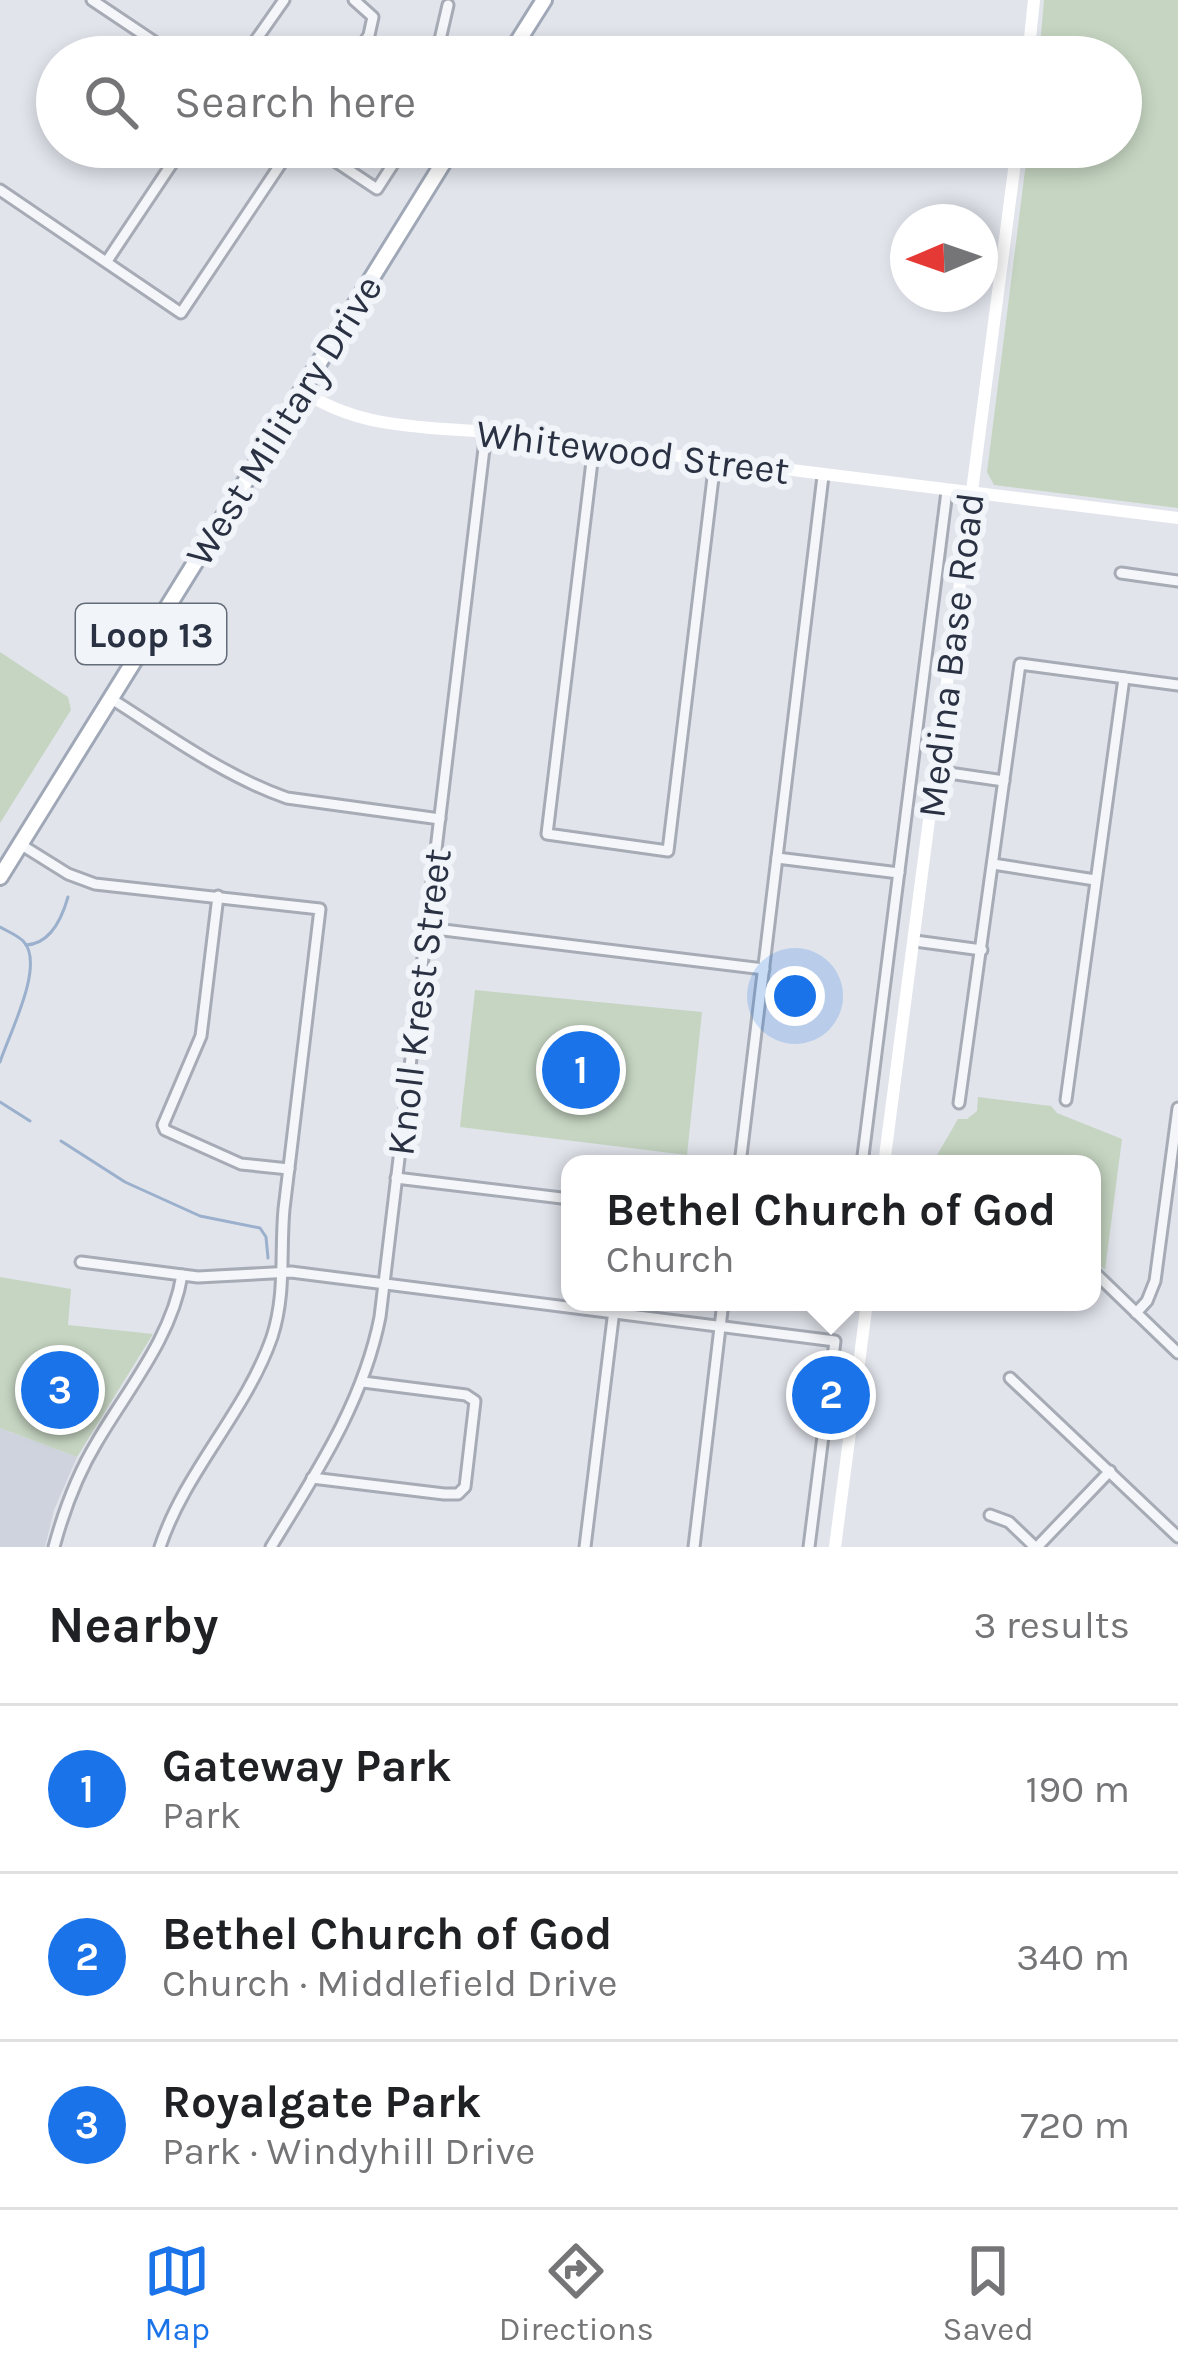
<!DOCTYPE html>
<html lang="en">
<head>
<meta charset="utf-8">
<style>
	body { margin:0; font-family:Karla,sans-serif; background:#f2f2f2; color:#202124 }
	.compass { position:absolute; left:890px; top:204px; width:108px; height:108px; border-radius:50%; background:#fff; box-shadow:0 6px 18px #0003; rotate:268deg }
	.you { position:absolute; left:795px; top:996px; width:42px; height:42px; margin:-30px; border:9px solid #fff; border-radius:50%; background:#1a73e8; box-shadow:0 0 0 18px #1a73e833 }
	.badge { display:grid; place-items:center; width:78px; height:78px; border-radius:50%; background:#1a73e8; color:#fff; font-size:39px; font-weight:700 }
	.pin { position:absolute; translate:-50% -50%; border:6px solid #fff; box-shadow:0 3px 12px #0006 }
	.popup { position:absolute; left:561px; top:1155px; width:540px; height:156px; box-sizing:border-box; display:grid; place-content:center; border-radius:24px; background:#fff; filter:drop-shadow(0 3px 9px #0005); font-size:39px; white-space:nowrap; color:#757577 }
	.popup b { font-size:45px; color:#202124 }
	.popup::after { content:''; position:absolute; left:50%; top:100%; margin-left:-24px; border:24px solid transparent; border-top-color:#fff }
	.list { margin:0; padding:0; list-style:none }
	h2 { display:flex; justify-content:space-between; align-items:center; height:156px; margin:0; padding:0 48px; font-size:51px }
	h2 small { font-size:39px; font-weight:400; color:#757577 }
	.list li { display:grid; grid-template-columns:78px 1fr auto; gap:36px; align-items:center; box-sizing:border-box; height:168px; padding:0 48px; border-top:3px solid #e0e0e0 }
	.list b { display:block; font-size:45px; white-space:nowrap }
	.list p { margin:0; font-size:39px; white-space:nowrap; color:#757577 }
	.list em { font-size:39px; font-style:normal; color:#757577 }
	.icon { flex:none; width:66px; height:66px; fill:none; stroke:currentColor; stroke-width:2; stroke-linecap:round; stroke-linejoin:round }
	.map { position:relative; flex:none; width:1178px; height:1547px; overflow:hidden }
	.search { position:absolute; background:#fff; box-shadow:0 6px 18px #0003; left:36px; right:36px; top:36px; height:132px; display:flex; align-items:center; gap:30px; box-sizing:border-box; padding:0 42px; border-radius:66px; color:#757577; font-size:45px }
	.sheet { height:660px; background:#fff }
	nav { display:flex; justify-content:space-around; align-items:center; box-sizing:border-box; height:168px; border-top:3px solid #e0e0e0; background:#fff; font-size:33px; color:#757577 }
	nav a { display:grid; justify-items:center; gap:6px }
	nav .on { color:#1a73e8 }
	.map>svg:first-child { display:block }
</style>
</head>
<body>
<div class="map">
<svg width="1178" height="1547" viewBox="0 0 1178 1547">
	<rect width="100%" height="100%" fill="#e1e4eb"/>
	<path fill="#cfd3dd" d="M 0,1428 L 77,1457 L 54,1510 L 45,1547 L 0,1547 Z"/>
	<g fill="#c6d5c2">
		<path d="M 1044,0 L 1178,0 L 1178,508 L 994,485 L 987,472 L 1028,147 L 1121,147 L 1121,57 L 1039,57 Z"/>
		<path d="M 0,652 L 68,697 L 71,710 L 0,823 Z"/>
		<path d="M 475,990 L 702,1012 L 687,1155 L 460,1127 Z"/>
		<path d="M 978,1097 L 1051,1106 L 1057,1113 L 1122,1139 L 1105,1270 L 1092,1258 L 1092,1164 L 933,1162 L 958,1119 L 967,1119 L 977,1111 Z"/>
		<path d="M 0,1277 L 71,1289 L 68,1325 L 153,1334 L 77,1457 L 0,1428 Z"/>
	</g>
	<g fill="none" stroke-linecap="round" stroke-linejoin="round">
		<g stroke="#9bb0cc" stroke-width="3">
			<path d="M 0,927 C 7,931 19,936 24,942 C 45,966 9,1034 0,1062"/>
			<path d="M 26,945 C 51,944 62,918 68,897"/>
			<path d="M 0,1102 L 30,1121"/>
			<path d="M 61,1141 L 125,1182 L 200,1216 L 260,1228 L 266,1237 L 268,1258"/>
		</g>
		<g stroke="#a6abb5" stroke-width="15">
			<g id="street">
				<path d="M 92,0 L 177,57"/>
				<path d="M 354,0 L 373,17 L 369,35 L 355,57"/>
				<path d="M 244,57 L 284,0"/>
				<path d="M 436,57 L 448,5"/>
				<path d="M 314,147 L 377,189 L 404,147"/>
				<path d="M 0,190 L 181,313 L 292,147"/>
				<path d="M 107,261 L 183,147"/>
				<path d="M 594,445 L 547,834 L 668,851 L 715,461"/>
				<path d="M 1121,573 L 1178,581"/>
				<path d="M 110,698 C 167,734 224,776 287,798 L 440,819"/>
				<path d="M 935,771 L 1004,781"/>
				<path d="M 20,844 L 68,874 L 95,884 L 320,909 C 308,1009 296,1109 284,1209 C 280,1253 286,1294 272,1337 C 246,1412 185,1471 160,1547"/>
				<path d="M 777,858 L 899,873"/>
				<path d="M 993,864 L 1095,880"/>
				<path d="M 218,896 L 201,1036 L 163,1125 L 165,1130 L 241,1164 L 289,1169"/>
				<path d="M 427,928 L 764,969"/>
				<path d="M 915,941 L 982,950"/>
				<path d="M 1066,1100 L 1124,678"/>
				<path d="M 959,1103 L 1020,664 L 1178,685"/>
				<path d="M 740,1164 L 823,476"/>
				<path d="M 862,1164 L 947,491"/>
				<path d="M 396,1178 L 570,1199"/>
				<path d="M 81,1262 L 198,1277 L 291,1272 L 835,1341 L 809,1547"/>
				<path d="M 1092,1270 L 1178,1353"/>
				<path d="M 1136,1313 L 1147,1301 L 1155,1281 L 1178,1108"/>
				<path d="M 1010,1378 L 1178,1537"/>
				<path d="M 312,1478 L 444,1494 L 458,1494 L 465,1487 L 475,1401 L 466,1395 L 363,1382"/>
				<path d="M 990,1515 L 1009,1522 L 1035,1547"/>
				<path d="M 54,1547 C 64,1510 77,1475 97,1442 C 128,1389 172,1337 182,1275"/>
				<path d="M 271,1547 C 316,1473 363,1403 380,1317 L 486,432"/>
				<path d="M 585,1547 L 614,1310"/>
				<path d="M 694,1547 L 723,1302"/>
				<path d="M 1037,1547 L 1110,1471"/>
			</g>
		</g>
		<g stroke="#a0a8b7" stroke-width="20">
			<g id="primary">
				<path d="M 508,57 L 544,0"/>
				<path d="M 0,877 L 453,147"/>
			</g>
		</g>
		<use href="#street" stroke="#f4f6f9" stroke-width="9"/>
		<g stroke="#fff" stroke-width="12">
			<path d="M 1028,57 L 1034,0"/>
			<path d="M 301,390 C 359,429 418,426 486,432 L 1178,518"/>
			<path d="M 884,1164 L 1017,147"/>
			<path d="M 835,1547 L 867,1302"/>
		</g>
		<use href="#primary" stroke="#fff" stroke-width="14"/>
	</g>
	<g text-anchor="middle" stroke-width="12" stroke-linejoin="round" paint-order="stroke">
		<rect fill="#f1f4f8" stroke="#656c79" stroke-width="3" x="76" y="604" width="150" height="60" rx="9"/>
		<g font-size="36" font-weight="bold" fill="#293143">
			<text x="151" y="647">Loop 13</text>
		</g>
		<g font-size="39" fill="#293143" stroke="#f1f4f8">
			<text transform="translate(283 420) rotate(-58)" y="14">West Military Drive</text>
			<text transform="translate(633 451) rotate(7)" y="14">Whitewood Street</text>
			<text transform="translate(950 655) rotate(-83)" y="14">Medina Base Road</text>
			<text transform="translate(418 1002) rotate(-83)" y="14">Knoll Krest Street</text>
		</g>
	</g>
</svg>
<svg class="compass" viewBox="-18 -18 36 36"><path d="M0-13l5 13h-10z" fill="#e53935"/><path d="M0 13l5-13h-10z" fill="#757577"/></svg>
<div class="you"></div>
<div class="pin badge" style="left:581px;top:1070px">1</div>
<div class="pin badge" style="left:831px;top:1395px">2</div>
<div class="popup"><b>Bethel Church of God</b>Church</div>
<div class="pin badge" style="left:60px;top:1390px">3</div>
<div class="search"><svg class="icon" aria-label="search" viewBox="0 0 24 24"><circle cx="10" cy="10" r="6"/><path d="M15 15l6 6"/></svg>Search here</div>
</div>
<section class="sheet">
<h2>Nearby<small>3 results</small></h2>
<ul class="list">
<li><span class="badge">1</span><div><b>Gateway Park</b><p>Park</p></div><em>190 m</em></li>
<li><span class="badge">2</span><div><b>Bethel Church of God</b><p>Church · Middlefield Drive</p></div><em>340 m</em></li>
<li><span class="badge">3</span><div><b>Royalgate Park</b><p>Park · Windyhill Drive</p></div><em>720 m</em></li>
</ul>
</section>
<nav>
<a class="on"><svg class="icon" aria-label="map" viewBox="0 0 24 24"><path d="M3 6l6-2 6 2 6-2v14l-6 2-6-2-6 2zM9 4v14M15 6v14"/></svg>Map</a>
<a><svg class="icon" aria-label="directions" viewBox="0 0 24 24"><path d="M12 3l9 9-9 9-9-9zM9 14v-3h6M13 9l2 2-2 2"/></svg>Directions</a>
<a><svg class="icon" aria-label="saved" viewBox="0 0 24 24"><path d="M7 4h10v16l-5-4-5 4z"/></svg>Saved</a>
</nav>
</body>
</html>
